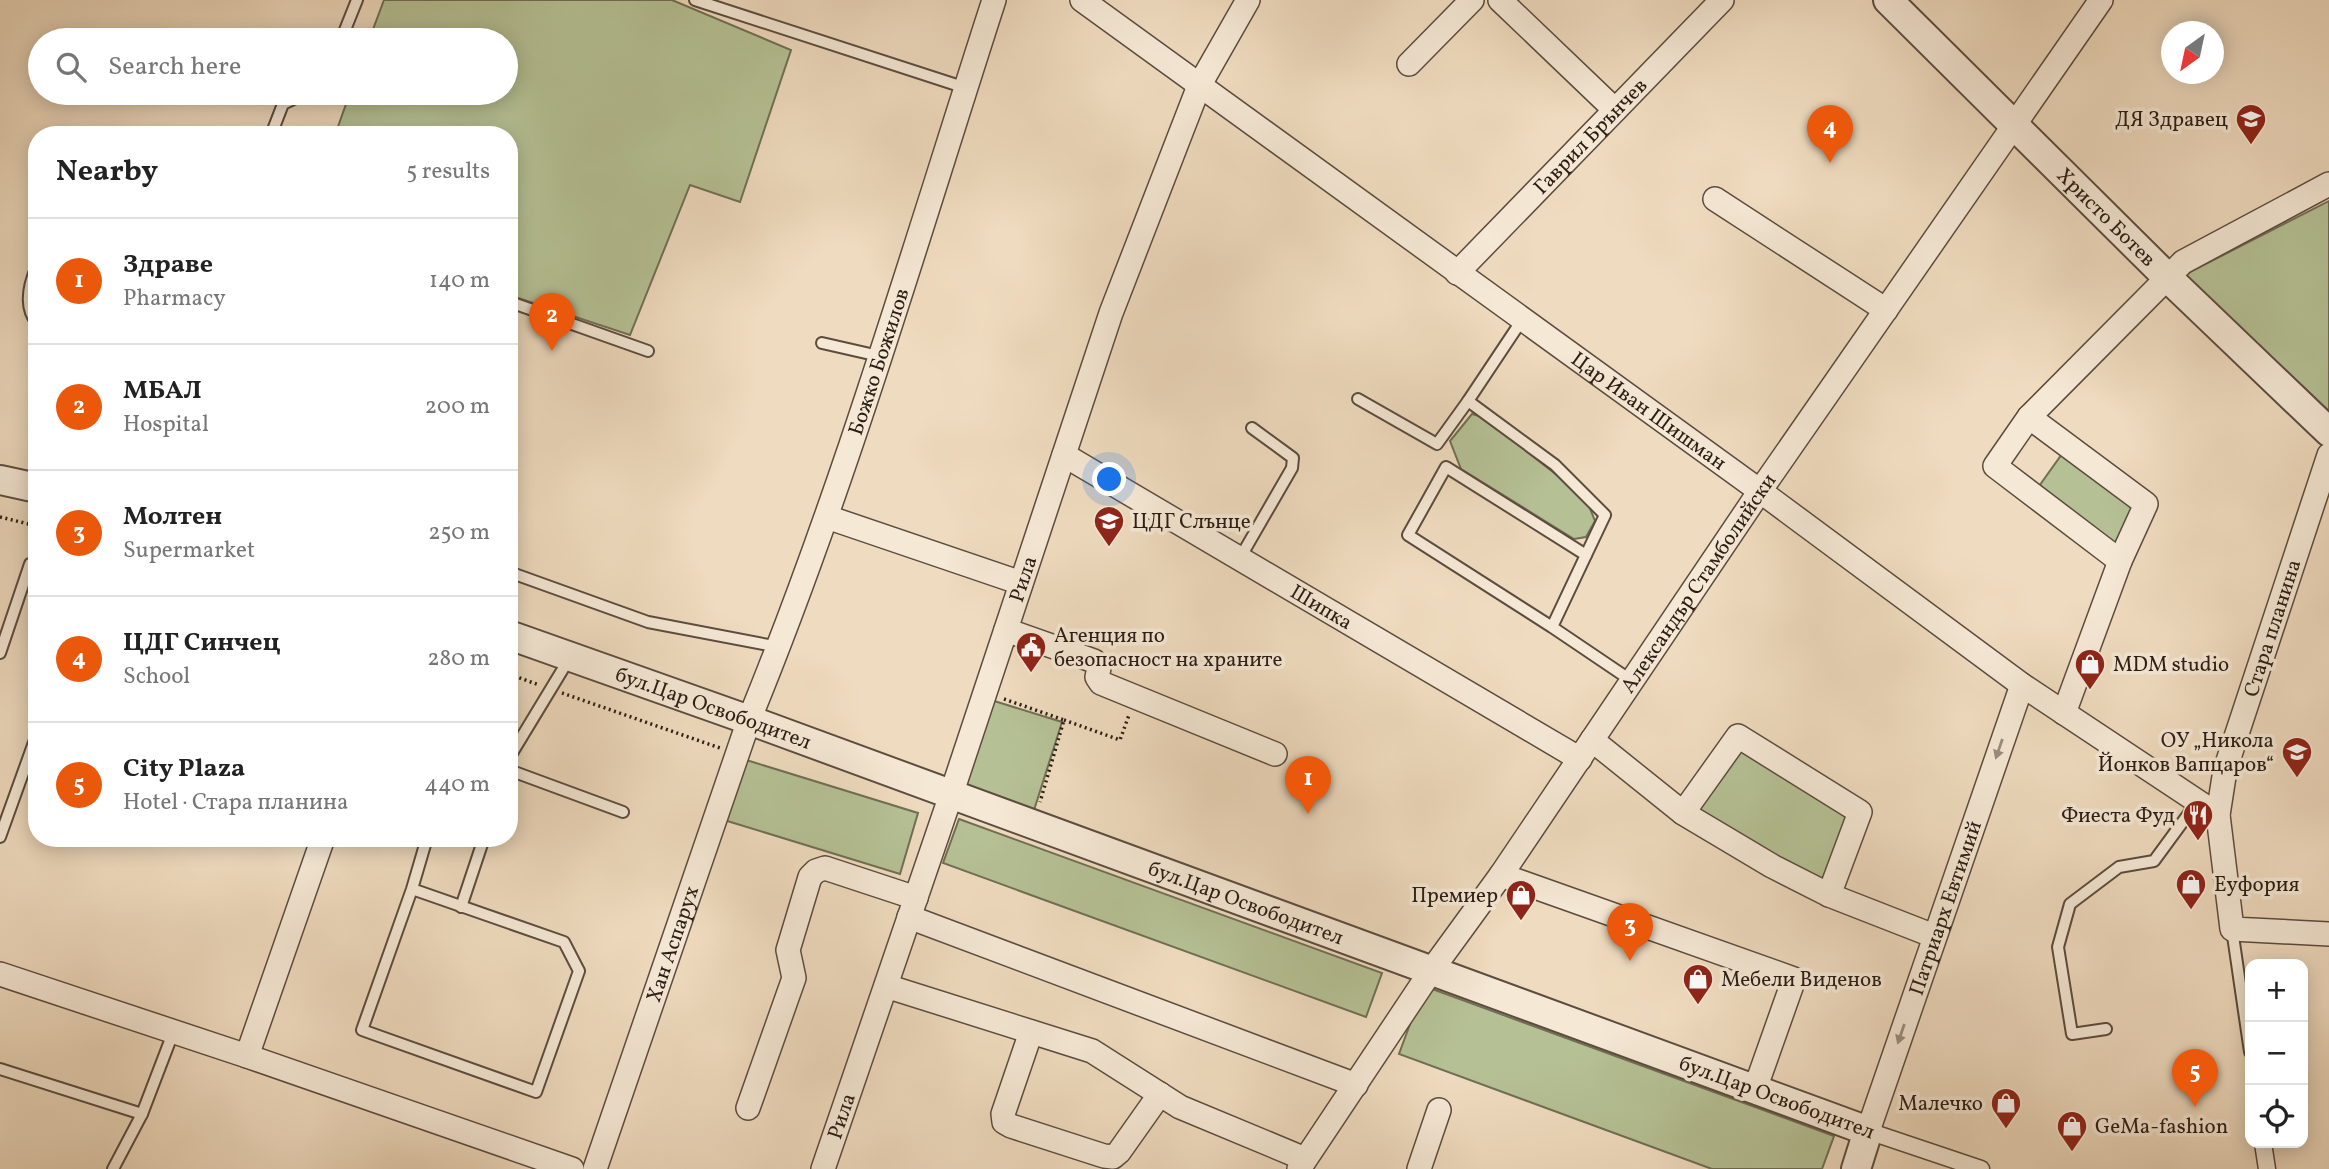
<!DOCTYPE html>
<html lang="en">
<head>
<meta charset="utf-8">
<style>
	body { margin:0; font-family:Vollkorn,serif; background:#f2f2f2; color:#222 }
	.controls { position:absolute; right:21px; bottom:21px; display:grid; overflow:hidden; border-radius:14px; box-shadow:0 4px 18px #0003 }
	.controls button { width:63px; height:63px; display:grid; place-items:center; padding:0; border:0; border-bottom:2px solid #e0e0e0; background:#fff; color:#222; font:35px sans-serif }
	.compass { position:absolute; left:2161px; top:21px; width:63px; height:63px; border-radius:50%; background:#fff; box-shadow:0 4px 18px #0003; rotate:213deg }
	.you { position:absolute; left:1110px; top:480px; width:24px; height:24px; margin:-18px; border:5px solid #fff; border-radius:50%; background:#1a73e8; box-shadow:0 0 0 10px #1a73e833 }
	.badge { display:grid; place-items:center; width:46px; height:46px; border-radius:50%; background:#ea580c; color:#fff; font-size:23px; font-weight:700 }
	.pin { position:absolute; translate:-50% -58px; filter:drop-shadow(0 2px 4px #0008) }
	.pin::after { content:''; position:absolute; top:37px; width:24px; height:21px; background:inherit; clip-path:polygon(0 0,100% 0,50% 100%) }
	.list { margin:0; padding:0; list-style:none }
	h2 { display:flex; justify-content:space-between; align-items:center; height:91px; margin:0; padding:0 28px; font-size:30px }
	h2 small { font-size:23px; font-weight:400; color:#767676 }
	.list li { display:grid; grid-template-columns:46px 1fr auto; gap:21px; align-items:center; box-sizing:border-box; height:126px; padding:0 28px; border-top:2px solid #e0e0e0 }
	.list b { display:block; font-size:26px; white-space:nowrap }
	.list p { margin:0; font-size:23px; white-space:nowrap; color:#767676 }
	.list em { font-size:23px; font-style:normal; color:#767676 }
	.icon { flex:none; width:38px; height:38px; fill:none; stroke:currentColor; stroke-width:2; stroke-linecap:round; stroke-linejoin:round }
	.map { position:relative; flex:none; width:2329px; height:1169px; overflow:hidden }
	.search { position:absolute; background:#fff; box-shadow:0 4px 18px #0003; left:28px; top:28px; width:490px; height:77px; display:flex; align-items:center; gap:18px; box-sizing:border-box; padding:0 24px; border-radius:38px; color:#767676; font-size:26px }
	.panel { position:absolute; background:#fff; box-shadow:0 4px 18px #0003; left:28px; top:126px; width:490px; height:721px; border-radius:28px }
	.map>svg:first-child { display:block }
</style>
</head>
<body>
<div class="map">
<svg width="2329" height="1169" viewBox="0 0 2329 1169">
	<rect width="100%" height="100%" fill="#efdbbf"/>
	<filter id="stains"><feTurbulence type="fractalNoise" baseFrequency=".00286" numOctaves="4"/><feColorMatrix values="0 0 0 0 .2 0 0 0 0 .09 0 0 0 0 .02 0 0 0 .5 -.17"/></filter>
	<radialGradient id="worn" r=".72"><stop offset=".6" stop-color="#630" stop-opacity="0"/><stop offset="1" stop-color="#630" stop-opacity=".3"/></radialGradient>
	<g fill="#b5c195" stroke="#706f54" stroke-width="2">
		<path d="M 384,0 L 672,0 L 791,50 L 740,202 L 690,185 L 630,335 L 509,295 L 509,135 L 335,135 L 350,93 L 506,93 L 506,40 L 369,40 Z"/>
		<path d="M 2329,201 L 2329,409 L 2327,415 L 2184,275 Z"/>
		<path d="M 1472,414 L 1483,417 L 1558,476 L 1589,506 L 1595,521 L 1586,537 L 1574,539 L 1461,469 L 1450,441 Z"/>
		<path d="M 2062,454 L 2136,507 L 2119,547 L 2037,489 Z"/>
		<path d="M 991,700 L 1062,722 L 1028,829 L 957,806 Z"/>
		<path d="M 1736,745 L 1854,816 L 1828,889 L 1690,811 Z"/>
		<path d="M 743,759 L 918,813 L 900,874 L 724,820 Z"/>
		<path d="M 959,819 L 1382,973 L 1366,1017 L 943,863 Z"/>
		<path d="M 1424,986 L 1834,1136 L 1822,1169 L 1712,1169 L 1399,1054 Z"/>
	</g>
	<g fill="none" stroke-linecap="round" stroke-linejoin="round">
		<g stroke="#5c4c3f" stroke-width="14">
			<g id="service">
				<path d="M 695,0 L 966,88"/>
				<path d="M 341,40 L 357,0"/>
				<path d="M 271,135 L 283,104 L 306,93"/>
				<path d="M 37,266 C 29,284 23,306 37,323"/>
				<path d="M 509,305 L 510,302 L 648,351"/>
				<path d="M 1522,320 L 1468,401 L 1555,465 L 1605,515 L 1586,555"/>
				<path d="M 822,343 L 879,356"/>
				<path d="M 509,381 L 509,385"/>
				<path d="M 1358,399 L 1437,444 L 1468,401"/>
				<path d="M 1240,558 L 1292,468 L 1293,458 L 1252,428"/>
				<path d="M 509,572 L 648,622 L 779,647"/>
				<path d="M 1552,627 L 1408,535 L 1446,467 L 1586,555 L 1552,627 L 1632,681"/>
				<path d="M 0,653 L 30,564 L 37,563"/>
				<path d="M 509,758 L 569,659"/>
				<path d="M 509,770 L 623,812"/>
				<path d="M 0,837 L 37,734"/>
				<path d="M 412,889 L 564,942 L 579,971 L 536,1092 L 362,1030 L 412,889 L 427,838"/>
				<path d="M 461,907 L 484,838"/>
				<path d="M 2232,929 L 2250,1052"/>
				<path d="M 2106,1029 L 2072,1034 L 2058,947 L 2070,904 L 2119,867 L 2154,861 L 2198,801"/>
				<path d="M 0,1069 L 142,1114"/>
				<path d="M 113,1169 L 142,1114 L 173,1033"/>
			</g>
		</g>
		<g stroke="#5c4c3f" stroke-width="19">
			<g id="pedestrian">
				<path d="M 1868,1131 L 1981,1169"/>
				<path d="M 2263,1143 L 2267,1169"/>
			</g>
		</g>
		<g stroke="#5c4c3f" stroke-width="26">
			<g id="minor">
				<path id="s1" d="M 1082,0 L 1760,491 L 2022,685 L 2218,815"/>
				<path d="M 1500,0 L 1615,110"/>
				<path d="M 1409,64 L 1472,0"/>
				<path d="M 1715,199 L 1886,310"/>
				<path id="s2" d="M 1457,273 L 1722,0"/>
				<path d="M 2029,417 L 2146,504 L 2120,561 L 2064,713"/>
				<path id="s3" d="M 1064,455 L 1580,759"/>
				<path d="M 2329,455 L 2225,770 L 2218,815 L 2232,929 L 2329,934"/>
				<path d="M 827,517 L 1021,583"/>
				<path d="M 2120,561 L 1995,466 L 2029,417 L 2183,262 L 2329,184"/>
				<path d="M 1006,630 L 1094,661 L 1099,668 L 1097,677 L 1101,683 L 1275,754"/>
				<path d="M 1592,740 L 1683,813 L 1772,866 L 1829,895 L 1934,936"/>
				<path d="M 1683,813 L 1738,736 L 1860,812 L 1829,895"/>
				<path d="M 1501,875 L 1794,979 L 1755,1089"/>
				<path d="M 909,917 L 1356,1085"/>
				<path d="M 0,974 L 247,1056 L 572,1169"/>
				<path d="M 886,986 L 1092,1051 L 1180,1107 L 1305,1159"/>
				<path d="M 1031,1032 L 1003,1114 L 1004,1122 L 1011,1126 L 1104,1156 L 1113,1157 L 1119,1152 L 1160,1094"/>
				<path d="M 247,1056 L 323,838"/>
				<path d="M 748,1108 L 794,978 L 788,950 L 810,877 L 816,871 L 825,868 L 916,898"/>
				<path id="s4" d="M 1868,1131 L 2022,685"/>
				<path id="s5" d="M 595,1169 L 749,720 C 845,486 916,241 994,0"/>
				<path id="s6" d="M 823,1169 L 951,795 L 1111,313 L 1199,86 L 1248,0"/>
				<path id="s7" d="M 1299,1169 L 1431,971 L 1501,875 L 1760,491 L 2101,0"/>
				<path d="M 1419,1169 L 1439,1110"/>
			</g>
		</g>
		<g stroke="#5c4c3f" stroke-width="32">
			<g id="tertiary">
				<path id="s8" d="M 1888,0 L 2168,278 L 2329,432"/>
				<path d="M 0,480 L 37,488"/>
				<path id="s9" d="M 509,635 L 749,720 L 1868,1131 L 1856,1169"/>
			</g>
		</g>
		<g stroke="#2b1d14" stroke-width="3.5" stroke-dasharray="2 3.5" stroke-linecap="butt">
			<path d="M 0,517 L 37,526"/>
			<path d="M 509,674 L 539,685"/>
			<path d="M 562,693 L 720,748"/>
			<path d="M 1004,699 L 1064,720 L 1040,802"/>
			<path d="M 1064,720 L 1120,740 L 1129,715"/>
		</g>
		<use href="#service" stroke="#f5e8d5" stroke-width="10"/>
		<use href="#pedestrian" stroke="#f5e8d5" stroke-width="16"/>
		<use href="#minor" stroke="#f5e8d5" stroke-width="23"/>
		<use href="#tertiary" stroke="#f5e8d5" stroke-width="28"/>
	</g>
	<defs><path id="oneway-solid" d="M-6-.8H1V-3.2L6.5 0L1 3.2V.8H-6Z" transform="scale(1.75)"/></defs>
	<g fill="#9a8d7e">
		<use href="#oneway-solid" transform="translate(1999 749) rotate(109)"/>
		<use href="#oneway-solid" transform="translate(1901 1034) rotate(109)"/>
	</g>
	<defs>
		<g id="school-pin" transform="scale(1.575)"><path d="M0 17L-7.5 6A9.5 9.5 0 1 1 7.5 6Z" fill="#8f2418" stroke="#f5e8d5"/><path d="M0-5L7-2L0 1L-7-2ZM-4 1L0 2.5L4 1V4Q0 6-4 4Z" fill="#fff"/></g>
		<g id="civic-pin" transform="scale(1.575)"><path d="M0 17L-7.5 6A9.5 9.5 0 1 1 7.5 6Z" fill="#8f2418" stroke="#f5e8d5"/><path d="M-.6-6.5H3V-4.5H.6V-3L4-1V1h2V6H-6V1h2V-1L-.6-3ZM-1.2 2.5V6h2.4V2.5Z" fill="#fff"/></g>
		<g id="shop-pin" transform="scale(1.575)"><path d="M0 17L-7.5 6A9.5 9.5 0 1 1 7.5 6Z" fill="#8f2418" stroke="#f5e8d5"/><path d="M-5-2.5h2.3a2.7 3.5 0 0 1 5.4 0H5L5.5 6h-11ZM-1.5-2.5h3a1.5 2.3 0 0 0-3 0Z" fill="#fff"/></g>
		<g id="restaurant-pin" transform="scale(1.575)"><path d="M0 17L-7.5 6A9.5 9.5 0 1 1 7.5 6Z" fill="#8f2418" stroke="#f5e8d5"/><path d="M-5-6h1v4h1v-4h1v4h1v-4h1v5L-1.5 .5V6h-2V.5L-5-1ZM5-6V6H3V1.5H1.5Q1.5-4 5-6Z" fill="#fff"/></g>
	</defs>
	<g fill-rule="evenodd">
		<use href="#school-pin" x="2251" y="119"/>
		<use href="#school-pin" x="1109" y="521"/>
		<use href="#civic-pin" x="1031" y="647"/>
		<use href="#shop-pin" x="2090" y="664"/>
		<use href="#school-pin" x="2297" y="752"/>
		<use href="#restaurant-pin" x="2198" y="815"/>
		<use href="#shop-pin" x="2191" y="884"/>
		<use href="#shop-pin" x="1521" y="895"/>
		<use href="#shop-pin" x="1698" y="979"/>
		<use href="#shop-pin" x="2006" y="1103"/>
		<use href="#shop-pin" x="2072" y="1126"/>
	</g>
	<g text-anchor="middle" stroke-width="7" stroke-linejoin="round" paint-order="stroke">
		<g font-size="21" fill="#2b1d14" stroke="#f5e8d5" text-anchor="start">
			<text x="2228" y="126" text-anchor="end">ДЯ Здравец</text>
			<text x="1132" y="528">ЦДГ Слънце</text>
			<text x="1054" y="642">Агенция по<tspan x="1054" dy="24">безопасност на храните</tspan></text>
			<text x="2113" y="671">MDM studio</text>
			<text x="2274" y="747" text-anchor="end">ОУ „Никола<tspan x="2274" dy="24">Йонков Вапцаров“</tspan></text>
			<text x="2175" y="822" text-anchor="end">Фиеста Фуд</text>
			<text x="2214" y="891">Еуфория</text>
			<text x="1498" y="902" text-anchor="end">Премиер</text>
			<text x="1721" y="986">Мебели Виденов</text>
			<text x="1983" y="1110" text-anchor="end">Малечко</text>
			<text x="2095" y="1133">GeMa-fashion</text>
		</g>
		<g font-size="21" fill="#2b1d14" stroke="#f5e8d5">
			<text dy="7" stroke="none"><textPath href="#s2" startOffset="191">Гаврил Брънчев</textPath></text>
			<text dy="7" stroke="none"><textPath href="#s8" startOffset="308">Христо Ботев</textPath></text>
			<text dy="7" stroke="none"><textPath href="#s5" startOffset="856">Божко Божилов</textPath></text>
			<text dy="7" stroke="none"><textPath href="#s1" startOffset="700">Цар Иван Шишман</textPath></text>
			<text dy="7" stroke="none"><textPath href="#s6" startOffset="623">Рила</textPath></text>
			<text dy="7" stroke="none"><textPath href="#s7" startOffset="709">Александър Стамболийски</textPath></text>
			<text dy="7" stroke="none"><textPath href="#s3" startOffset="299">Шипка</textPath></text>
			<text transform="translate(2272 628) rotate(-72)" y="7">Стара планина</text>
			<text dy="7" stroke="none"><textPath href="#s9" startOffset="217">бул.Цар Освободител</textPath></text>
			<text dy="7" stroke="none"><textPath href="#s9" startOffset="784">бул.Цар Освободител</textPath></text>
			<text dy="7" stroke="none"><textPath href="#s4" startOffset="236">Патриарх Евтимий</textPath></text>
			<text dy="7" stroke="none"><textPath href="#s5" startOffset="238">Хан Аспарух</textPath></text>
			<text transform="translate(1777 1097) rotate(20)" y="7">бул.Цар Освободител</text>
			<text dy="7" stroke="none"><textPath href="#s6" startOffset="56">Рила</textPath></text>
		</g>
	</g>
	<rect width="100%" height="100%" filter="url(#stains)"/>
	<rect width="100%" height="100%" fill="url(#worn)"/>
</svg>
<div class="controls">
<button>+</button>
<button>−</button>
<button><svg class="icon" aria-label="locate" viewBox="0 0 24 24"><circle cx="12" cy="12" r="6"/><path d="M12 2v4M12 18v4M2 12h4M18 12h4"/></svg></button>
</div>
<svg class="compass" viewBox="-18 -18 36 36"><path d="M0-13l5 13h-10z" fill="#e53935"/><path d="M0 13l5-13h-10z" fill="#767676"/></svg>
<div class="you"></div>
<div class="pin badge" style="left:1308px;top:814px">1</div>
<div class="pin badge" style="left:552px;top:351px">2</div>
<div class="pin badge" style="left:1630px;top:961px">3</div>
<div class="pin badge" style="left:1830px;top:163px">4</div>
<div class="pin badge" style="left:2195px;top:1107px">5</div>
<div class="search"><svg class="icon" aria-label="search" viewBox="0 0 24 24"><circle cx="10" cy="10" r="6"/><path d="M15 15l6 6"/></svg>Search here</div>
<section class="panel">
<h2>Nearby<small>5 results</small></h2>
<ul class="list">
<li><span class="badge">1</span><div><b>Здраве</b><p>Pharmacy</p></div><em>140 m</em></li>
<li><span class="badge">2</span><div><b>МБАЛ</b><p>Hospital</p></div><em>200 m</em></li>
<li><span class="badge">3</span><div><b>Молтен</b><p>Supermarket</p></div><em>250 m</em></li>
<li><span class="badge">4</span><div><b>ЦДГ Синчец</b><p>School</p></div><em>280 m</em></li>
<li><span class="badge">5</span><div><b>City Plaza</b><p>Hotel · Стара планина</p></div><em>440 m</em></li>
</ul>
</section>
</div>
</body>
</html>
